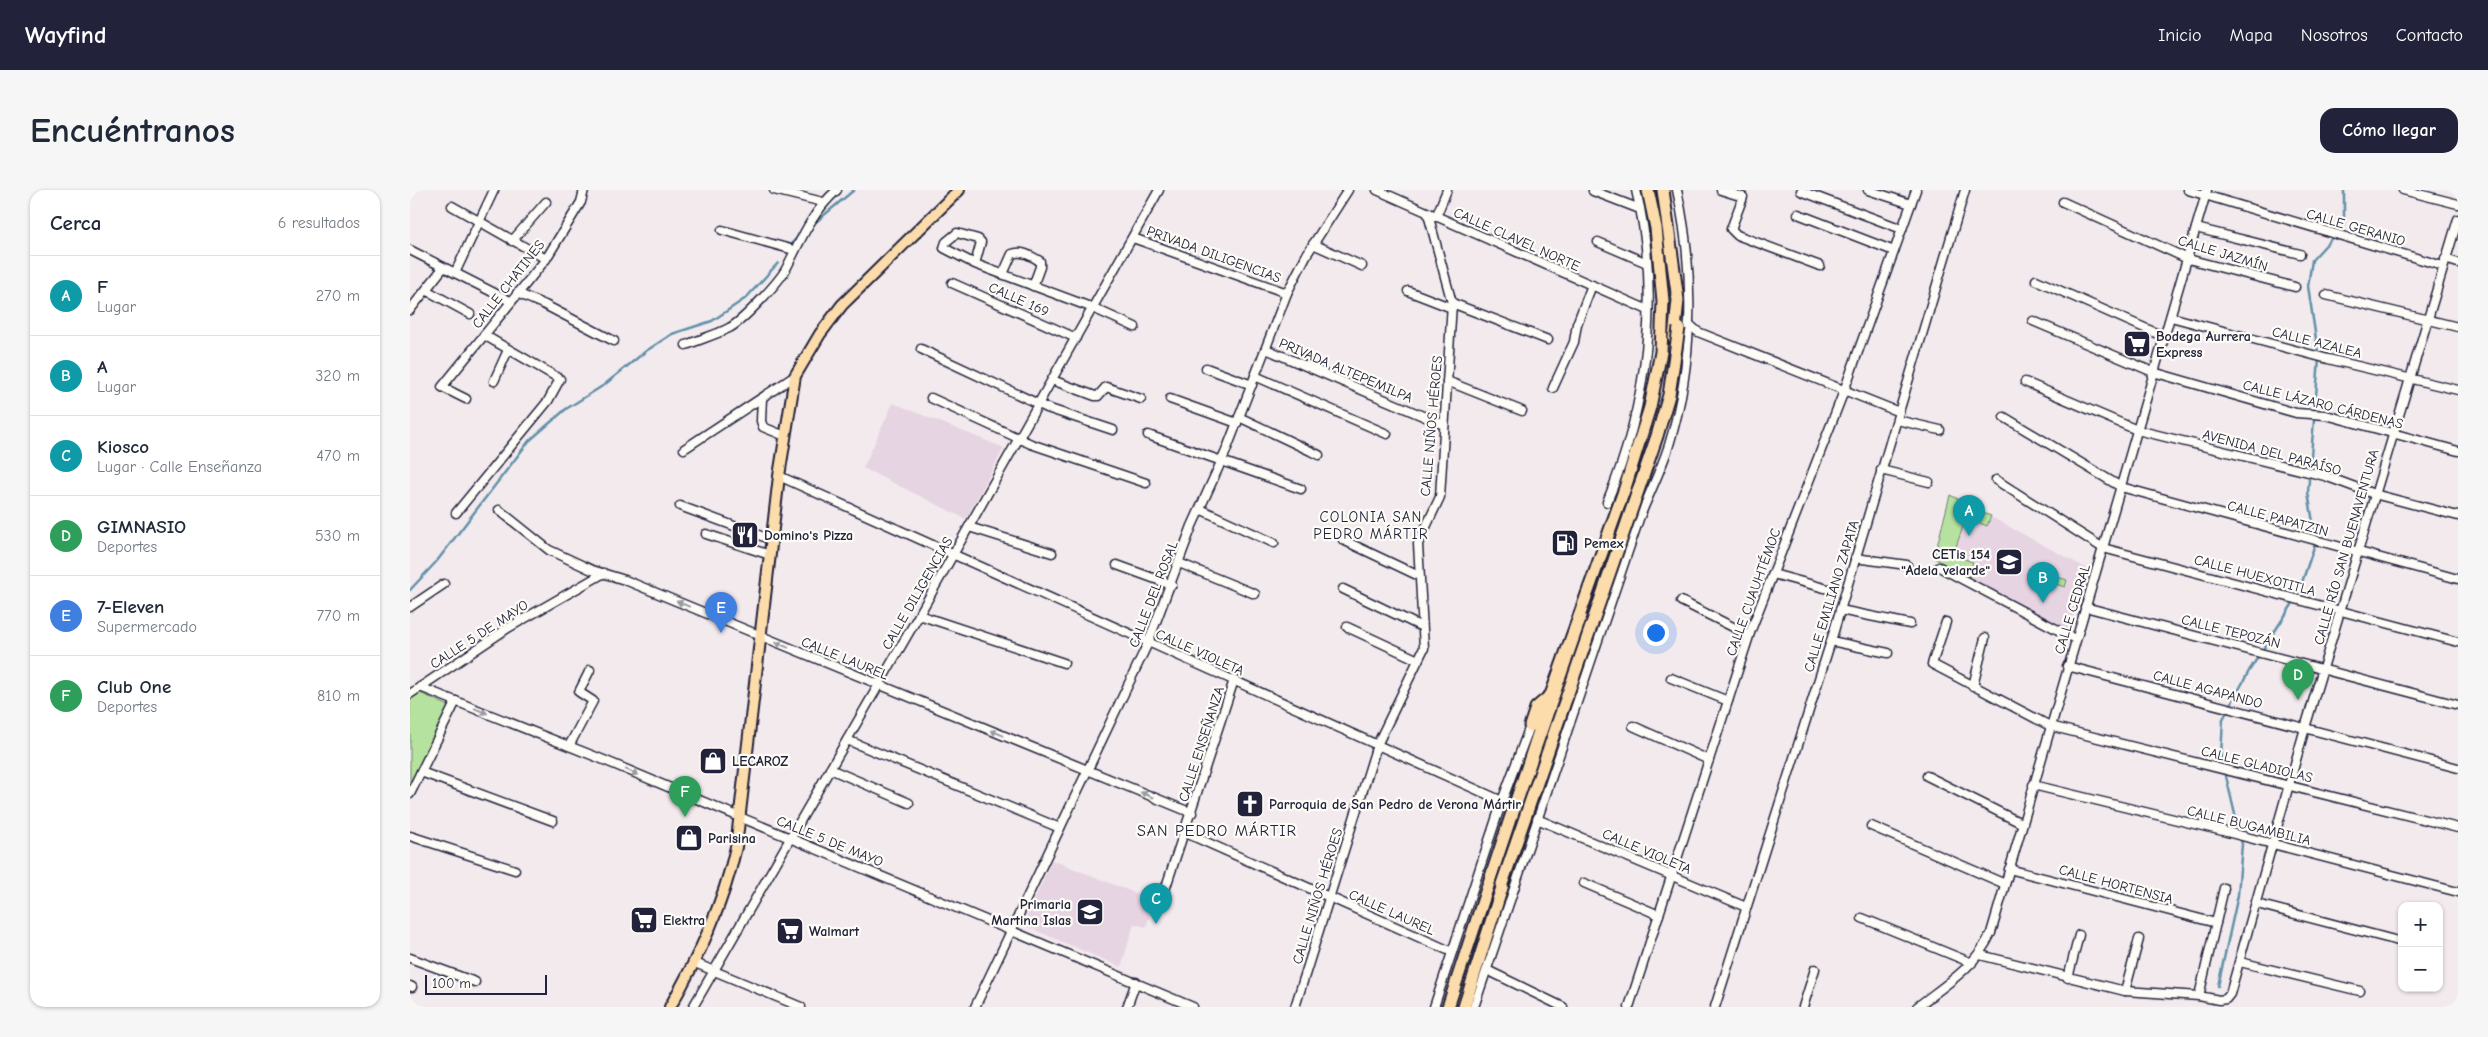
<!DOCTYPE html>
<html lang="es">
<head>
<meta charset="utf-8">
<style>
	body { margin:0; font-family:"Comic Neue",sans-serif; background:#f6f6f7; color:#1f2937 }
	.controls { position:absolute; right:15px; bottom:15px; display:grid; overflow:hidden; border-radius:10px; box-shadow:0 1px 4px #0004 }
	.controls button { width:45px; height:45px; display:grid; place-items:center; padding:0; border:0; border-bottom:1px solid #e0e1e3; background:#fff; color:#1f2937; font:25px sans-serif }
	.scale { position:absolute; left:15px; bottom:12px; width:122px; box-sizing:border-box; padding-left:5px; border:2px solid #22223b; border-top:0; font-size:14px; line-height:18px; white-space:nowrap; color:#22223b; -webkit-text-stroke:4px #fdfcf7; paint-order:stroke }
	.you { position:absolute; left:1245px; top:442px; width:18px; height:18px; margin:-12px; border:4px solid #fff; border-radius:50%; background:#1a73e8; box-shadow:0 0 0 8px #1a73e833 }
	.badge { display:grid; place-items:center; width:32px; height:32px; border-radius:50%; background:#22223b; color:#fff; font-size:16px; font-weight:700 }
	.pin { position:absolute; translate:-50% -41px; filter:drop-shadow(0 1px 2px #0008) }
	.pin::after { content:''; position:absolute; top:26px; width:18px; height:15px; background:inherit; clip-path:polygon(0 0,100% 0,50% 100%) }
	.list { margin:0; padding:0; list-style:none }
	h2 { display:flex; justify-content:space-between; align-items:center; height:65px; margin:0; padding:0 20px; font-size:21px }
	h2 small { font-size:16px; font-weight:400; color:#747a83 }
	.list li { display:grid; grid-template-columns:32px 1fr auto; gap:15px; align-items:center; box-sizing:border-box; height:80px; padding:0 20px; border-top:1px solid #e0e1e3 }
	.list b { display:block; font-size:19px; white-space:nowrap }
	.list p { margin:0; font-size:16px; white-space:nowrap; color:#747a83 }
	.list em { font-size:16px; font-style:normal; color:#747a83 }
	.map { position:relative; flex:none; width:2048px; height:817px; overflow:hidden; border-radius:15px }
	header { display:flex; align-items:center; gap:30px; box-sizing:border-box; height:70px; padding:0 25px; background:#22223b; color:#fff }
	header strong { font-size:24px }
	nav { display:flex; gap:28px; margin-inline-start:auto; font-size:18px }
	.intro { display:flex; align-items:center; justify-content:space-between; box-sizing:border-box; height:120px; padding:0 30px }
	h1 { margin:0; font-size:35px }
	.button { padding:12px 22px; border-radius:15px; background:#22223b; color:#fff; font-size:18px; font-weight:700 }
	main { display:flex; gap:30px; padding:0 30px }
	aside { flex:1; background:#fff; border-radius:15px; box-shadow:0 1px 4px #0004 }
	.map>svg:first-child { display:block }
</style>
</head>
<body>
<header>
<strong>Wayfind</strong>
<nav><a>Inicio</a><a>Mapa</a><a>Nosotros</a><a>Contacto</a></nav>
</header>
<div class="intro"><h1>Encuéntranos</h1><a class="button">Cómo llegar</a></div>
<main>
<aside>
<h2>Cerca<small>6 resultados</small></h2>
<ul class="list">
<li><span class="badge" style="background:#0f9aa8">A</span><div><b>F</b><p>Lugar</p></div><em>270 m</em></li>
<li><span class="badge" style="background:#0f9aa8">B</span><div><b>A</b><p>Lugar</p></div><em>320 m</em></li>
<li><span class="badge" style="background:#0f9aa8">C</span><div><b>Kiosco</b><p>Lugar · Calle Enseñanza</p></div><em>470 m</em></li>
<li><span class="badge" style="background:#2e9e5b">D</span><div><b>GIMNASIO</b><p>Deportes</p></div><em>530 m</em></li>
<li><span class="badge" style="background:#3f7fe0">E</span><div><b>7-Eleven</b><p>Supermercado</p></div><em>770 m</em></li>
<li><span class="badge" style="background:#2e9e5b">F</span><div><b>Club One</b><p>Deportes</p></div><em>810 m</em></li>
</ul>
</aside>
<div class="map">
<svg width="2048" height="817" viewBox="0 0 2048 817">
	<rect width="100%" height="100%" fill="#f3eaee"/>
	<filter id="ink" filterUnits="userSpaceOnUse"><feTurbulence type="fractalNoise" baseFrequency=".02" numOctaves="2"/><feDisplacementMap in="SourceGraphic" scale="10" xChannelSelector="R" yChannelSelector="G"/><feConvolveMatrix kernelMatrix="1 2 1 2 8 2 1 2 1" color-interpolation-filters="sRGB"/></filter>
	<g filter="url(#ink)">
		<g fill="#e7d4e3">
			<path d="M 483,213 L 594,258 L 556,329 L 453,278 Z"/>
			<path d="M 1540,305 L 1678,379 L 1658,443 L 1524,368 Z"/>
			<path d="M 642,670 L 745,711 L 736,737 L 724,734 L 711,777 L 613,735 Z"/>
		</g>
		<g fill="#b6e29f" stroke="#6c826d">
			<path d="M 1540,305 L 1562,316 L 1562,319 L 1581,326 L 1577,336 L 1558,328 L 1555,331 L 1543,365 L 1563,372 L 1559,387 L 1524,368 Z"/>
			<path d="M 1619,378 L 1657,390 L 1655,397 L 1617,385 Z"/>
			<path d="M 8,502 L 41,517 L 0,598 L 0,509 Z"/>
		</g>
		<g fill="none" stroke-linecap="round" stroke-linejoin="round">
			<g stroke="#6391a8" stroke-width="2.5">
				<path d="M 407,31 L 444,0"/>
				<path d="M 379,56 L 389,46"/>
				<path d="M 0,400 L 27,371 L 119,251 L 156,219 L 194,195 L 236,161 L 262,144 L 302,131 L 336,108 L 368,73"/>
				<path d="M 1814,577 L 1811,566 L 1813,529 L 1839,481 L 1887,407 L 1906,351 L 1898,302 L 1909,169 L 1898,96 L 1902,70 L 1934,35 L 1934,0"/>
				<path d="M 1808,796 L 1828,705 L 1832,654 L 1815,582"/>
			</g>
			<g stroke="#22223b" stroke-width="11">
				<g id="minor">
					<path d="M 364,0 L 413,12"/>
					<path d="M 967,0 L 1238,120"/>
					<path d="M 1311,0 L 1333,7 L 1321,39 L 1327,45 L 1410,76"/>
					<path d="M 1458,0 L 1501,14"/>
					<path d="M 1778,0 L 2033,76"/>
					<path d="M 1993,0 L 2048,14"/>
					<path d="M 1183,1 L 1230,19"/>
					<path d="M 1391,1 L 1492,39"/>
					<path d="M 1653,12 L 1778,69 L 1885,97"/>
					<path d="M 42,16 L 136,69"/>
					<path d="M 1388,24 L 1484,61"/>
					<path d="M 1026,27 L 1037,0"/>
					<path d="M 1786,38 L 1890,64"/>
					<path d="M 312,40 L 384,60"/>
					<path d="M 723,48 L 877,103"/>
					<path d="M 102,51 L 136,12"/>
					<path d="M 1188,52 L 1237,73"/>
					<path d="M 903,54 L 952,76"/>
					<path d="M 0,60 L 100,111"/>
					<path d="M 2035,69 L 2048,73"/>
					<path d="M 565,74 L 571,52 L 568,49 L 547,43 L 536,52 L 534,58 L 565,74 L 683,118 L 725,137"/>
					<path d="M 45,83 L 84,0"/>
					<path d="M 593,84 L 602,64 C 612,60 621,66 630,71 L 630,77 L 623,96"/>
					<path d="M 1626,90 L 1755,147"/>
					<path d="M 542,93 L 666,148"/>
					<path d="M 16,100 L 60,124"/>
					<path d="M 998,101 L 1042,118"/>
					<path d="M 107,103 L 135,115 L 204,151"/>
					<path d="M 1916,105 L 2048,137"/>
					<path d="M 1042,113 L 1138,150"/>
					<path d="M 0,120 L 33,78"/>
					<path d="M 1761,127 L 1918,169 L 2048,200"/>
					<path d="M 1623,131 L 1743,182 L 1886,223 L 1916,225 L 2048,261"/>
					<path d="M 1279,134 L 1288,142 L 1489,222"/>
					<path d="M 276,155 C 290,149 306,145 319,138 C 332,132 371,90 377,77 C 391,49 403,21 427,0"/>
					<path d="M 511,159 L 637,218 L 703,240"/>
					<path d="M 856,159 L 1034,235"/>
					<path d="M 796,178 L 842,195"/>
					<path d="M 845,186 L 977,244"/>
					<path d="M 642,190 L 685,206 L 688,206 L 696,197 L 731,209"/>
					<path d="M 84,191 L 98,160"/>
					<path d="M 1037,191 L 1112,221"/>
					<path d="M 1615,192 L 1727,240 L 1915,286 L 1964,304 L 2048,326"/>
					<path d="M 1143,198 L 1164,152 L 1167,134 L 1182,95"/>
					<path d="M 352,208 L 351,231 L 353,237 L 375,246"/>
					<path d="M 521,208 L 621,254 L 736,293"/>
					<path d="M 56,209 L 32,197 L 136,69 L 171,12 L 174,0"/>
					<path d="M 760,209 L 827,233"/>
					<path d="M 829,227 L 909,265"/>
					<path d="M 1594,227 L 1711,297 L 2048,389"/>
					<path d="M 1487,230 L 1530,240"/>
					<path d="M 738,245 L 891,299"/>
					<path d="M 274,259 L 385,186"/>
					<path d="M 1471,280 L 1519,292"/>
					<path d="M 369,286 L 1092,611"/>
					<path d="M 1586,290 L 1693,358 L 2048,452"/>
					<path d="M 1197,312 C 1238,215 1251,103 1226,0"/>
					<path d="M 270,316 L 362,350"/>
					<path d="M 790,319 L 864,353"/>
					<path d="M 89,320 L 139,360 L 182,380 L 215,390 L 782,623"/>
					<path d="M 46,323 L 138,211 L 150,189 L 74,145"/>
					<path d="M 559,337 L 642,363"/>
					<path d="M 296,344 L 360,365"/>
					<path d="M 933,350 L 1009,386"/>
					<path d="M 1445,368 L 1497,375"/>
					<path d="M 769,373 L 845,404"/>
					<path d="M 707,375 L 762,395"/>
					<path d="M 1529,377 L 1665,449"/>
					<path d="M 1363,384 L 1418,399"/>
					<path d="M 933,399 L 1012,437"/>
					<path d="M 1271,411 L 1339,445"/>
					<path d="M 0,417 L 34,394"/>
					<path d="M 1675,417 L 2048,515"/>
					<path d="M 1430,420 L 1500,434"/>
					<path d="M 509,425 L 654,473"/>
					<path d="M 1536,432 L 1522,474 L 1640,536 L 2048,638"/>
					<path d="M 937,437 L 1008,470"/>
					<path d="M 1421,451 L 1478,463"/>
					<path d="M 1657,476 L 2048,578"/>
					<path d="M 1261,488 L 1318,511"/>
					<path d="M 1563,496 L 1575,448"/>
					<path d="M 10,497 L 189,568 L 783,817"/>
					<path d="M 0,504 L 98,438 L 194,383"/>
					<path d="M 1223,536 L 1299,570"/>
					<path d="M 437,550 L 650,638"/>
					<path d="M 159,556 L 183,511 L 169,502 L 180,480"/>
					<path d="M 420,579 L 499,613"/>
					<path d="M 11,582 L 143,631"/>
					<path d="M 1517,586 L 1611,633"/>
					<path d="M 1623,595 L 1809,640 L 2048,702"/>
					<path d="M 0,604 L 46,511"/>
					<path d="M 1127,629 L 1336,717"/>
					<path d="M 1461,636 L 1595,694"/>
					<path d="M 776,643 L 1042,762"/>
					<path d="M 0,646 L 105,680"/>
					<path d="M 1599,679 L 1806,733"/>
					<path d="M 1174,693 L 1249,725"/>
					<path d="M 752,709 L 824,490"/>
					<path d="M 1847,714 L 1992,752"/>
					<path d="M 1452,728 L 1562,773"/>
					<path d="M 1570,765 L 1715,801 L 1789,806 L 1809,810 L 1816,809 L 1820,804 L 1895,538 L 2048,29"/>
					<path d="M 0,768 L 65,792"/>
					<path d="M 1830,772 L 1950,801"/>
					<path d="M 285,773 L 391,817"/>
					<path d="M 1077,780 L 1153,817"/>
					<path d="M 1658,788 L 1669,745"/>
					<path d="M 0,796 L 2,797"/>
					<path d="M 1715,801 L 1729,749"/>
					<path d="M 1789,806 L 1814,698"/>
					<path d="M 283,817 L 509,425 L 749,0"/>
					<path d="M 565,817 L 738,453 L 782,336 L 816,261 L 877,103 L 897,64 L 938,0"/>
					<path d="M 717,817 L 726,792"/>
					<path d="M 885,817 L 967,555 L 1014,458 L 1008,354 L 1030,307 L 1042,113 L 1018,24"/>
					<path d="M 1024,817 L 1092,611 L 1120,536"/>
					<path d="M 1064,817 L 1229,329 C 1239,304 1251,280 1259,255 C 1284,174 1285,82 1267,0"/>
					<path d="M 1219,817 L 1341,440 L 1434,201 L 1506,0"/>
					<path d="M 1305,817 L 1421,451 L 1555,0"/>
					<path d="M 1393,817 L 1405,779"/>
					<path d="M 1507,817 C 1536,794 1565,778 1581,743 L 1797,0"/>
				</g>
			</g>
			<g stroke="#22223b" stroke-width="14">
				<path id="major" d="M 260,817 C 289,766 313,715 326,657 L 369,286 L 385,186 L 410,144 L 432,115 L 549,0"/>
			</g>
			<g stroke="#22223b" stroke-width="15">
				<g id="highway">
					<path d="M 1253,0 L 1268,110 L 1264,149"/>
					<path d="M 1120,536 L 1126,518 L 1140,506"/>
					<path d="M 1110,624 L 1175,431"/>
					<path d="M 1038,817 L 1141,505 L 1215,298 L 1240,217 L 1251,162 L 1253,111 L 1246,38 L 1238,0"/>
					<path d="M 1054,817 L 1096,685"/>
				</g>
			</g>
			<use href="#minor" stroke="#fdfcf7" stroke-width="8"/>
			<use href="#major" stroke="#fddcac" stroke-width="10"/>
			<use href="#highway" stroke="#fddcac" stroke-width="11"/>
			<g stroke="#22223b" stroke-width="15" stroke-linecap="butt">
				<path id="highway-bridge" d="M 1092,694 L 1247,246 L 1259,205 L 1269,138"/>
			</g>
			<use href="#highway-bridge" stroke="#fddcac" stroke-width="11"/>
		</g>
		<defs><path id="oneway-solid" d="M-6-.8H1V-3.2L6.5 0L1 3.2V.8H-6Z" transform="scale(1.25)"/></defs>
		<g fill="#9a9aa2">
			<use href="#oneway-solid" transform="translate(273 414) rotate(-157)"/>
			<use href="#oneway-solid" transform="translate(372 455) rotate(-157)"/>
			<use href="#oneway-solid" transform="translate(71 521) rotate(22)"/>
			<use href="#oneway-solid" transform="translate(587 543) rotate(-158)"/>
			<use href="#oneway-solid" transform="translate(222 582) rotate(23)"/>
			<use href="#oneway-solid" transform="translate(737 605) rotate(-157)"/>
		</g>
	</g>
	<defs>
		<g id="supermarket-square" transform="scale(1.4375)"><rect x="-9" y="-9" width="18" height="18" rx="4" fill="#22223b" stroke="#fdfcf7"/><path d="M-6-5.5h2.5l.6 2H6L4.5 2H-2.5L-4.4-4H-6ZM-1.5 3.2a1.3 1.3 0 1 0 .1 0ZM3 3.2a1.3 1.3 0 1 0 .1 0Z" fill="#fff"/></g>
		<g id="restaurant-square" transform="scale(1.4375)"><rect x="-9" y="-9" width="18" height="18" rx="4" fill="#22223b" stroke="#fdfcf7"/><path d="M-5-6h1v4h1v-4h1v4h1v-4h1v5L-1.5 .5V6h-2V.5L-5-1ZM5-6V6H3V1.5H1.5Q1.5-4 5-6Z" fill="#fff"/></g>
		<g id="fuel-square" transform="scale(1.4375)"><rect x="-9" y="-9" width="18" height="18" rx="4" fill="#22223b" stroke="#fdfcf7"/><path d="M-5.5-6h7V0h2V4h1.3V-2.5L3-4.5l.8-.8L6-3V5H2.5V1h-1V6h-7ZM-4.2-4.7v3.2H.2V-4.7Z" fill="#fff"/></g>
		<g id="university-square" transform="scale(1.4375)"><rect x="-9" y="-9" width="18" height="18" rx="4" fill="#22223b" stroke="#fdfcf7"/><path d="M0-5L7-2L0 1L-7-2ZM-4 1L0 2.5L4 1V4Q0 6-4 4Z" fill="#fff"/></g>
		<g id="shop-square" transform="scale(1.4375)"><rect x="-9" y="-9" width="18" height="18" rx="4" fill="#22223b" stroke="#fdfcf7"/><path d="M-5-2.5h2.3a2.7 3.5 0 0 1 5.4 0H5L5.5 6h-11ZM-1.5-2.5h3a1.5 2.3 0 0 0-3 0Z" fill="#fff"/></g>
		<g id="church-square" transform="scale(1.4375)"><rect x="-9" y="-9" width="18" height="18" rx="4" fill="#22223b" stroke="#fdfcf7"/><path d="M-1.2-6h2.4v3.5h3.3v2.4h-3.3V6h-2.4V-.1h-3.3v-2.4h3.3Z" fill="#fff"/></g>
		<g id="school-square" transform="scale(1.4375)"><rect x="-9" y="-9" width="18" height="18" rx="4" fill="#22223b" stroke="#fdfcf7"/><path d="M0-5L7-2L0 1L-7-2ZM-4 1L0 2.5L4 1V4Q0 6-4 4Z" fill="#fff"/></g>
	</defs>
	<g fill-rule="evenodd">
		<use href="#supermarket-square" x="1727" y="154"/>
		<use href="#restaurant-square" x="335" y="345"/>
		<use href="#fuel-square" x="1155" y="353"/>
		<use href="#university-square" x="1599" y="372"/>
		<use href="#shop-square" x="303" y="571"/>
		<use href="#church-square" x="840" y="614"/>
		<use href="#shop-square" x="279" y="648"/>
		<use href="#school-square" x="680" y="722"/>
		<use href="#supermarket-square" x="234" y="730"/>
		<use href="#supermarket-square" x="380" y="741"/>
	</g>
	<g text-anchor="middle" stroke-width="4.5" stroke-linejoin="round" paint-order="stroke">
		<g font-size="14" fill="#22223b" stroke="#fdfcf7">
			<text transform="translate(1946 37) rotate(16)" y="5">CALLE GERANIO</text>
			<text transform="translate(1107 49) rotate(24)" y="5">CALLE CLAVEL NORTE</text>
			<text transform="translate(1813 63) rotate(17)" y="5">CALLE JAZMÍN</text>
			<text transform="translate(804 64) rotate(20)" y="5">PRIVADA DILIGENCIAS</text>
			<text transform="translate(98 94) rotate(-52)" y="5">CALLE CHATINES</text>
			<text transform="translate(609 109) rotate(24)" y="5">CALLE 169</text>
			<text transform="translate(1907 152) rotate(14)" y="5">CALLE AZALEA</text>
			<text transform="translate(936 180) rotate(23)" y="5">PRIVADA ALTEPEMILPA</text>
			<text transform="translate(1913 214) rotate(14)" y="5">CALLE LÁZARO CÁRDENAS</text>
			<text transform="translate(1021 236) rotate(-85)" y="5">CALLE NIÑOS HÉROES</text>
			<text transform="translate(1862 262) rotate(15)" y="5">AVENIDA DEL PARAÍSO</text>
			<text transform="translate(1868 328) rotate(15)" y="5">CALLE PAPATZIN</text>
			<text transform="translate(1936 357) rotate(-74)" y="5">CALLE RÍO SAN BUENAVENTURA</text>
			<text transform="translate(1845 385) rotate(15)" y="5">CALLE HUEXOTITLA</text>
			<text transform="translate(1343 402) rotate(-70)" y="5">CALLE CUAUHTÉMOC</text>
			<text transform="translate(507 403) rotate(-60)" y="5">CALLE DILIGENCIAS</text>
			<text transform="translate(743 404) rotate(-69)" y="5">CALLE DEL ROSAL</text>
			<text transform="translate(1421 406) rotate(-73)" y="5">CALLE EMILIANO ZAPATA</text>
			<text transform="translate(1662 419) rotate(-73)" y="5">CALLE CEDRAL</text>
			<text transform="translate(1821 441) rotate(14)" y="5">CALLE TEPOZÁN</text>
			<text transform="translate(69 444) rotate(-33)" y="5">CALLE 5 DE MAYO</text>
			<text transform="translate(790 462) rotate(24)" y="5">CALLE VIOLETA</text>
			<text transform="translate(435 468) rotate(22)" y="5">CALLE LAUREL</text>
			<text transform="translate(1798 499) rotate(15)" y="5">CALLE AGAPANDO</text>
			<text transform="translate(791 554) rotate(-72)" y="5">CALLE ENSEÑANZA</text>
			<text transform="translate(1847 574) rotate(14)" y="5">CALLE GLADIOLAS</text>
			<text transform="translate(1839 635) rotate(14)" y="5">CALLE BUGAMBILIA</text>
			<text transform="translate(420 651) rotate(22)" y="5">CALLE 5 DE MAYO</text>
			<text transform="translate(1237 661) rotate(23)" y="5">CALLE VIOLETA</text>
			<text transform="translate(1706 694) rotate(15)" y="5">CALLE HORTENSIA</text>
			<text transform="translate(907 706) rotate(-73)" y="5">CALLE NIÑOS HÉROES</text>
			<text transform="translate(982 722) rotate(24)" y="5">CALLE LAUREL</text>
		</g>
		<g font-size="14" font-weight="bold" fill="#22223b" stroke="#fdfcf7" text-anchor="start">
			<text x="1746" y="151">Bodega Aurrera<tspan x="1746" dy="16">Express</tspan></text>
			<text x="354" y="350">Domino's Pizza</text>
			<text x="1174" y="358">Pemex</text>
			<text x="1580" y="369" text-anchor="end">CETis 154<tspan x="1580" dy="16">"Adela velarde"</tspan></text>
			<text x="322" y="576">LECAROZ</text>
			<text x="859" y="619">Parroquia de San Pedro de Verona Mártir</text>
			<text x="298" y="653">Parisina</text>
			<text x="661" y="719" text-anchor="end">Primaria<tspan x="661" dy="16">Martina Islas</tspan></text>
			<text x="253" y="735">Elektra</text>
			<text x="399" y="746">Walmart</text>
		</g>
		<g font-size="15" letter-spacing="1" fill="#22223b" stroke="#fdfcf7">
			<text x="961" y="332">COLONIA SAN<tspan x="961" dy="17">PEDRO MÁRTIR</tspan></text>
		</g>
		<g font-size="16" letter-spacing="1" fill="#22223b" stroke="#fdfcf7">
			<text x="807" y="646">SAN PEDRO MÁRTIR</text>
		</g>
	</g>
</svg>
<div class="controls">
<button>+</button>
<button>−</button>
</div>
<div class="scale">100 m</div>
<div class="you"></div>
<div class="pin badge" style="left:1559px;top:346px;background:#0f9aa8">A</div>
<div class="pin badge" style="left:1633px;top:413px;background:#0f9aa8">B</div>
<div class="pin badge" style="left:746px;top:734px;background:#0f9aa8">C</div>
<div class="pin badge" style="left:1888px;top:510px;background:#2e9e5b">D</div>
<div class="pin badge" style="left:311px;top:443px;background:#3f7fe0">E</div>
<div class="pin badge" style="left:275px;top:627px;background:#2e9e5b">F</div>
</div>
</main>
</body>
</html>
